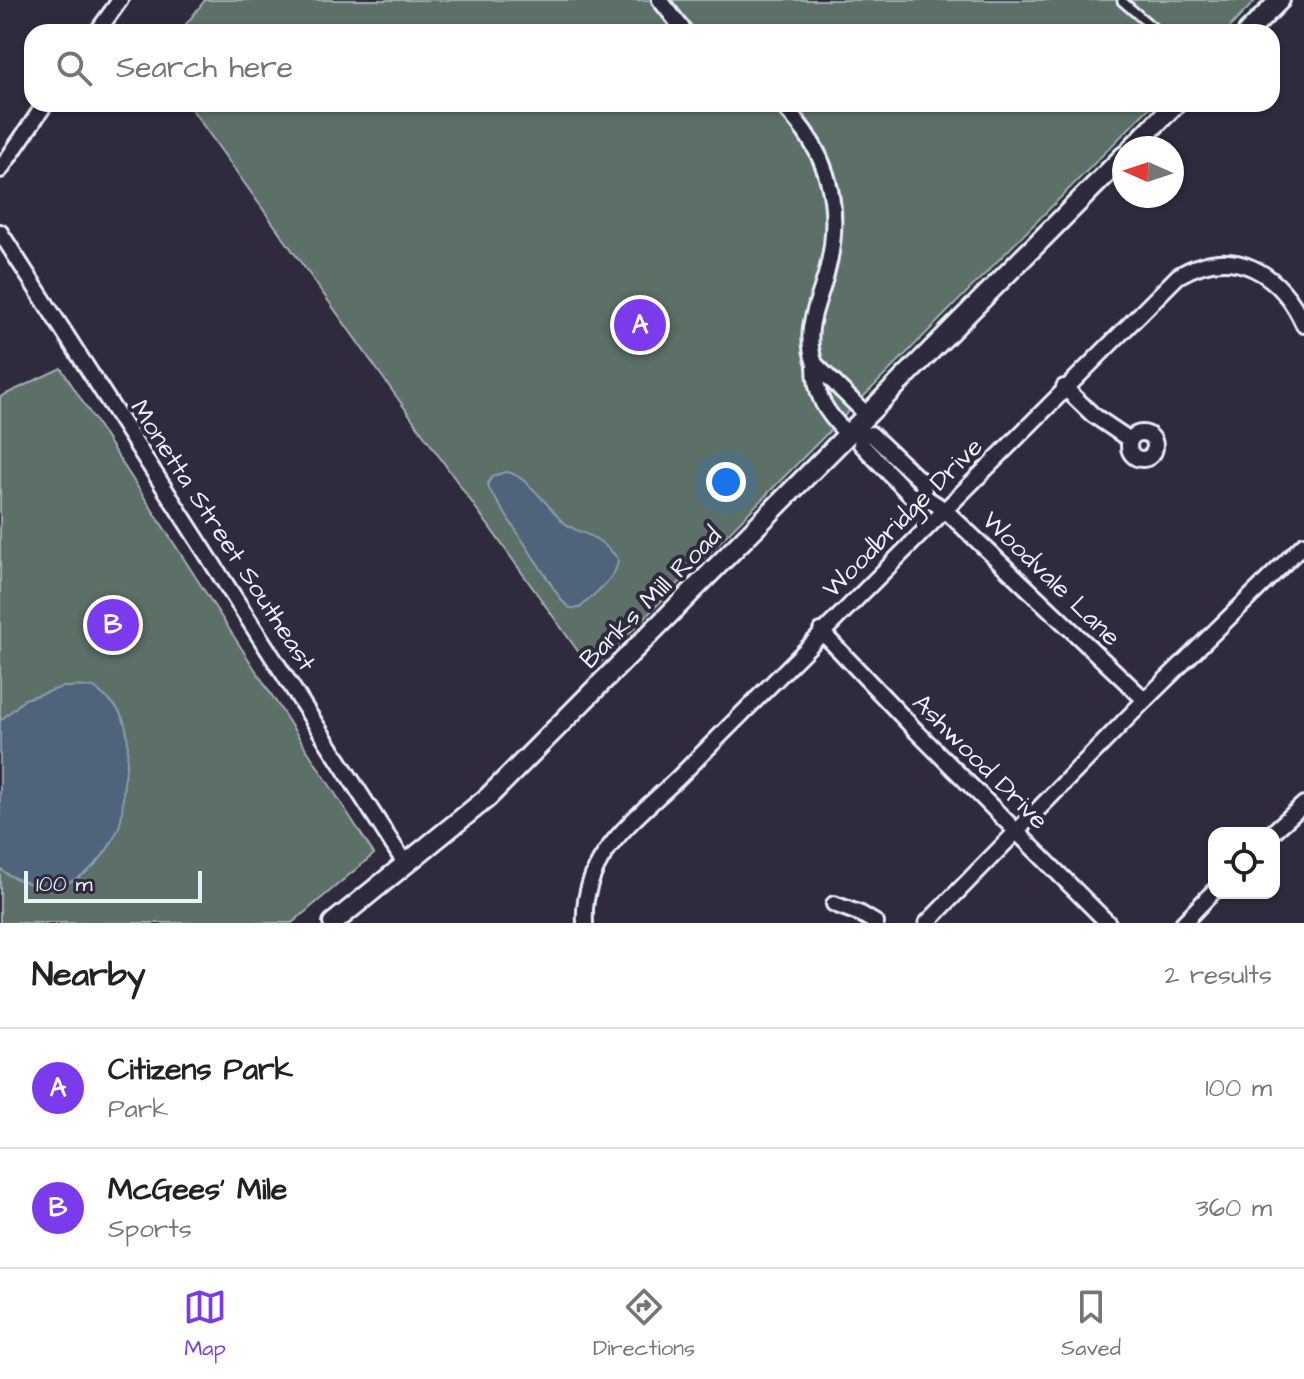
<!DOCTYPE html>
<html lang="en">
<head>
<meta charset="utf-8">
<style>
	body { margin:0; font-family:"Architects Daughter",sans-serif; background:#f2f2f2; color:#222 }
	.controls { position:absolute; right:24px; bottom:24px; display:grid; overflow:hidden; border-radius:16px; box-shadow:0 2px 6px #0004 }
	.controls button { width:72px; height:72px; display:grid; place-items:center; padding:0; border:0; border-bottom:2px solid #e0e0e0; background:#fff; color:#222; font:40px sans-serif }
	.compass { position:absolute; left:1112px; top:136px; width:72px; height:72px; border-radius:50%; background:#fff; box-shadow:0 2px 6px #0004; rotate:273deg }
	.scale { position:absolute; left:24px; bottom:20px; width:178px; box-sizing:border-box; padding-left:8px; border:4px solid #e8f1f8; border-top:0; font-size:22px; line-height:28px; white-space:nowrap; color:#e8f1f8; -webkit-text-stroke:6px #2f2a3d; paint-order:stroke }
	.you { position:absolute; left:726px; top:482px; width:28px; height:28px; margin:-20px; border:6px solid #fff; border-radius:50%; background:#1a73e8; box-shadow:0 0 0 12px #1a73e833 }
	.badge { display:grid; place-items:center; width:52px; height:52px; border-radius:50%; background:#7c3aed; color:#fff; font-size:26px; font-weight:700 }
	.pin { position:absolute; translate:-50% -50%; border:4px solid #fff; box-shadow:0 2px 8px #0006 }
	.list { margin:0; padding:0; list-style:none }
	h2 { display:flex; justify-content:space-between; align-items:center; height:104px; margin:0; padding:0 32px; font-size:34px }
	h2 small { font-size:26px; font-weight:400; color:#767676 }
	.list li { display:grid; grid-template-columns:52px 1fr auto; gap:24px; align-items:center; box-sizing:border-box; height:120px; padding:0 32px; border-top:2px solid #e0e0e0 }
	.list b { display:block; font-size:30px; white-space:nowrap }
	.list p { margin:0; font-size:26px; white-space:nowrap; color:#767676 }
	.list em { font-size:26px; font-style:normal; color:#767676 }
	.icon { flex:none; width:44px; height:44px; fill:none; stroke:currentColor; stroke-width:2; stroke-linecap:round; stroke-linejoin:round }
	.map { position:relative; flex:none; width:1304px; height:923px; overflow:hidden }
	.search { position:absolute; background:#fff; box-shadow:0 2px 6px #0004; left:24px; right:24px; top:24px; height:88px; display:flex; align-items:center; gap:20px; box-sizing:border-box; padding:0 28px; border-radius:24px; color:#767676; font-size:30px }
	.sheet { height:344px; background:#fff }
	nav { display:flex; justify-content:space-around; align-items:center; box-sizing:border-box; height:112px; border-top:2px solid #e0e0e0; background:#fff; font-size:22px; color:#767676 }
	nav a { display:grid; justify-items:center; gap:4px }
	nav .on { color:#7c3aed }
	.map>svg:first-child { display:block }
</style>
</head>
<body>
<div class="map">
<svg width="1304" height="923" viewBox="0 0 1304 923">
	<rect width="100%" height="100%" fill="#2f2a3d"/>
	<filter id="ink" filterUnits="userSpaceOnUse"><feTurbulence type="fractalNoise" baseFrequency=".0125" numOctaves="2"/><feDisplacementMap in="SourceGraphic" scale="16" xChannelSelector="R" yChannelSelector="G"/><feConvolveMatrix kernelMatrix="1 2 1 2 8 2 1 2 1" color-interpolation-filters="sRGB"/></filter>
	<g filter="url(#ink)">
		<g fill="#5b6f67" stroke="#a2b0b0" stroke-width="2">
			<path d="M 205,0 L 1256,0 L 1225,32 L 180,32 Z"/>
			<path d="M 188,104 L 1153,104 L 592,671 Z"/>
			<path d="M 61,368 L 374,854 L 292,923 L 0,923 L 0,397 Z"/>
		</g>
		<g fill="#4f637a" stroke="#8c9cac" stroke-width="2">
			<path d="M 505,472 C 523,472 549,507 561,520 C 573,532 587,532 599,541 C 606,545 612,553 618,558 C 619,577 592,595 580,608 L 570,608 L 562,601 L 489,489 L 488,483 L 493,476 Z"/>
			<path d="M 63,687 C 72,687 85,685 94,688 C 98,690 104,696 108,699 C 135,721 128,755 124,784 C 122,797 124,814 119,827 C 104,863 73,895 32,884 C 21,881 7,876 0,868 L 0,721 L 25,699 Z"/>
		</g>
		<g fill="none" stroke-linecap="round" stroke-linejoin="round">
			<g stroke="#e8f1f8" stroke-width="13">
				<path id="service" d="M 1122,1 L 1158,32"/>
			</g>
			<g stroke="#e8f1f8" stroke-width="20">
				<g id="minor">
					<path d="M 660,0 L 685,32"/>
					<path d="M 97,32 L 120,0"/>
					<path d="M 781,104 C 830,152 844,208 826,275 C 817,307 803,330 815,364"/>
					<path d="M 0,170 L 45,104"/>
					<path d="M 0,232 L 406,865"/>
					<path d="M 1064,387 L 1093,415 L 1130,440"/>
					<path d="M 855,426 L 862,436 L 861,444 L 910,495 L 918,497 L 922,495 L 945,510 L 1145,700"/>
					<circle cx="1142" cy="446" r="13"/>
					<path d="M 847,434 C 825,411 815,397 815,364 L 866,414"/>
					<path d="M 862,436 L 871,434 L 923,483 L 924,491 L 922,495"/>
					<path d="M 821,631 L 917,732 L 1108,923"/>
					<path d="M 1272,833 L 1304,804"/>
					<path d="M 834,904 L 861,914 L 876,923"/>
					<path d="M 585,923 C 581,856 636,819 678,778 L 1178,276 C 1233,243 1280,272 1304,325"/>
					<path d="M 927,923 L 1145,700 L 1304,544"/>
					<path d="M 1183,923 L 1214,891"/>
				</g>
			</g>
			<g stroke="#e8f1f8" stroke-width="24">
				<g id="tertiary">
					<path d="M 1248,32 L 1280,0"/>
					<path d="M 1132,148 L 1175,104"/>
					<path d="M 333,923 L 487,798 L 1124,156"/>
				</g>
			</g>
			<use href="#service" stroke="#2f2a3d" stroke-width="7"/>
			<use href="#minor" stroke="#2f2a3d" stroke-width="14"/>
			<use href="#tertiary" stroke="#2f2a3d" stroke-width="18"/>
		</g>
	</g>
	<g text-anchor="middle" stroke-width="8" stroke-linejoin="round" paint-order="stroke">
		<g font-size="26" fill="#e8f1f8" stroke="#2f2a3d">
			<text transform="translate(902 517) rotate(-45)" y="9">Woodbridge Drive</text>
			<text transform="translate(224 535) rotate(57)" y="9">Monetta Street Southeast</text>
			<text transform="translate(1052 578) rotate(44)" y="9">Woodvale Lane</text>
			<text transform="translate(650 597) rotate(-45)" y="9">Banks Mill Road</text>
			<text transform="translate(981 761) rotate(45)" y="9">Ashwood Drive</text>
		</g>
	</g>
</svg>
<div class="controls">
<button><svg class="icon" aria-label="locate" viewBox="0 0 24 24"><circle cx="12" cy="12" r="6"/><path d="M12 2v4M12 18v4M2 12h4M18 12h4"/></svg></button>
</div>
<svg class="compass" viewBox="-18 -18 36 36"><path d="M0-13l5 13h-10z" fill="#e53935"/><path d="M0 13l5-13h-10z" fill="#767676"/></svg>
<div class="scale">100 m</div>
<div class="you"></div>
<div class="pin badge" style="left:640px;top:325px">A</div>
<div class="pin badge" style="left:113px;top:625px">B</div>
<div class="search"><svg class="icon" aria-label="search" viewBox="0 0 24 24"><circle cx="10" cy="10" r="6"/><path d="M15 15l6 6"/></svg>Search here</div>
</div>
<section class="sheet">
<h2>Nearby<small>2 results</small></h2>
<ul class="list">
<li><span class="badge">A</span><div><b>Citizens Park</b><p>Park</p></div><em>100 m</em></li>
<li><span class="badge">B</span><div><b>McGees' Mile</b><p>Sports</p></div><em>360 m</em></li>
</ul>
</section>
<nav>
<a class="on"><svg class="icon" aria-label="map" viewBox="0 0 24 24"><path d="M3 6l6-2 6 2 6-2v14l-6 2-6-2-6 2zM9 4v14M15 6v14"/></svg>Map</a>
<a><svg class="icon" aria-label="directions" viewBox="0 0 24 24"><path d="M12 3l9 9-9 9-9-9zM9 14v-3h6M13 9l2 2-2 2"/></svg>Directions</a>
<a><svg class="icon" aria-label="saved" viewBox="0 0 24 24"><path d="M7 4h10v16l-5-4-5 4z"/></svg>Saved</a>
</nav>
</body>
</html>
